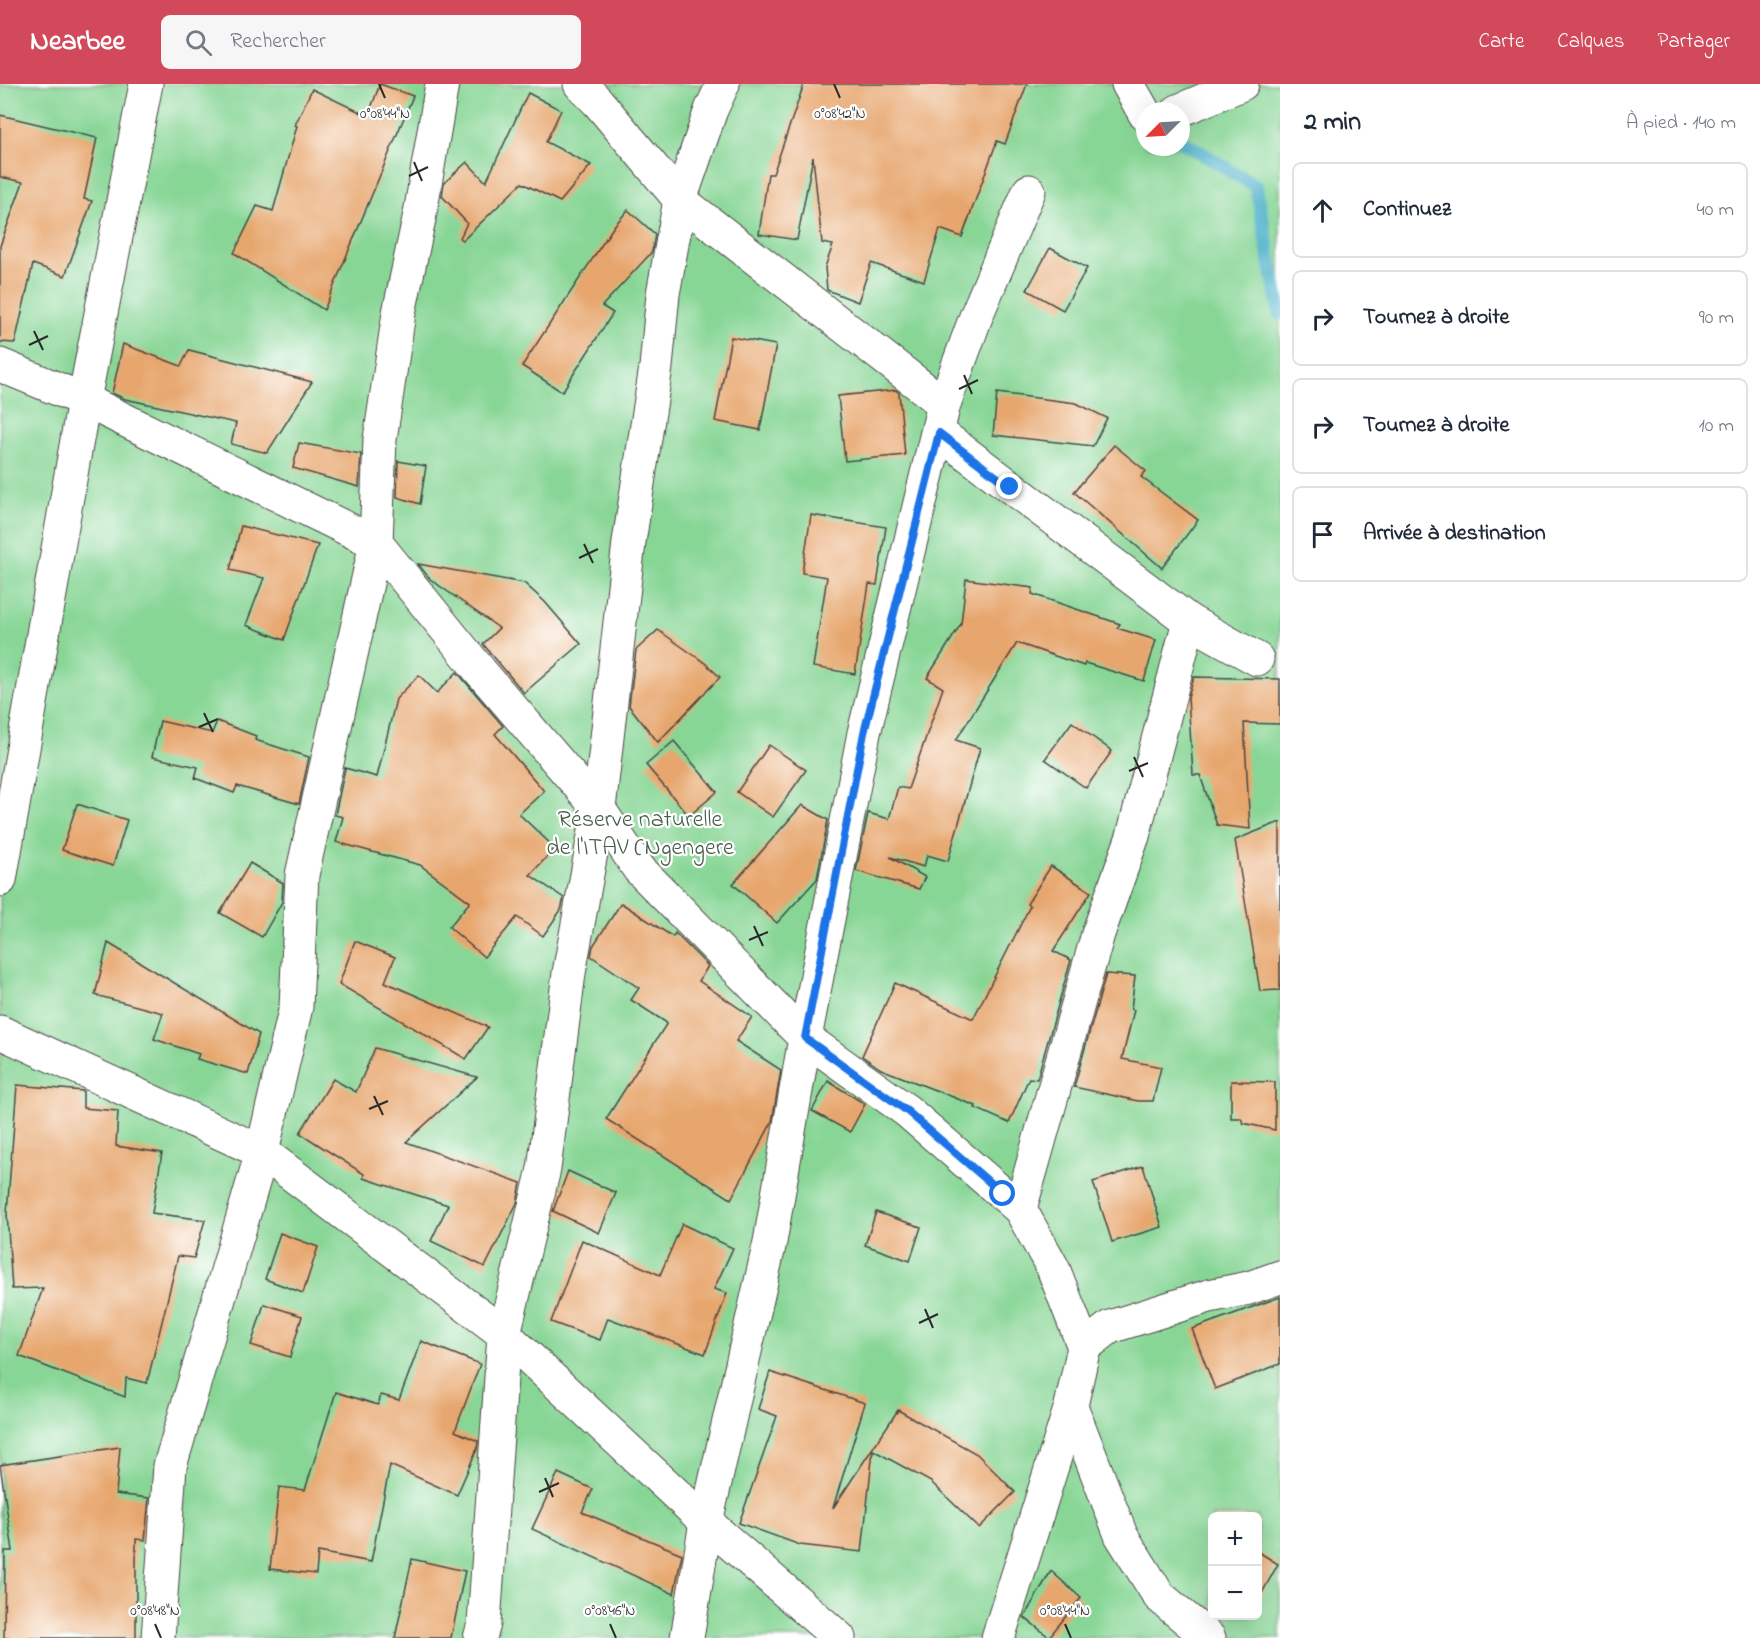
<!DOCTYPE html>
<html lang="fr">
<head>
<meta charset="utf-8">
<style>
	body { margin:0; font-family:"Indie Flower",sans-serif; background:#f6f6f7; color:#1f2937 }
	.controls { position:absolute; right:18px; bottom:18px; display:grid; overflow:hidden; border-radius:9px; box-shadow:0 6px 24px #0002 }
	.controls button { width:54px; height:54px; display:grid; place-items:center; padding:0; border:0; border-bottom:2px solid #e0e1e3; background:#fff; color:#1f2937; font:30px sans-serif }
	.compass { position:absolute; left:1136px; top:18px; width:54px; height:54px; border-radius:50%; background:#fff; box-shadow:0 6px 24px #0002; rotate:246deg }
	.stop { position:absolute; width:18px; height:18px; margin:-14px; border:4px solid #1a73e8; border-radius:50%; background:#fff }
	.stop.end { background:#1a73e8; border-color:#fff; box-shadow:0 2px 6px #0008 }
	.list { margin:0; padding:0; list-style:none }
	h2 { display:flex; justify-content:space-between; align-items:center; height:78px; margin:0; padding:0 24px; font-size:26px }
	h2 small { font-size:20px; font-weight:400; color:#747a83 }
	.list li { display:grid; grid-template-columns:39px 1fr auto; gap:18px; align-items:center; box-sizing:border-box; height:96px; margin:0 12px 12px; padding:0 12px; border:2px solid #e0e1e3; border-radius:9px }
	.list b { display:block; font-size:22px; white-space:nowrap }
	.list em { font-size:20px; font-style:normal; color:#747a83 }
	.icon { flex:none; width:33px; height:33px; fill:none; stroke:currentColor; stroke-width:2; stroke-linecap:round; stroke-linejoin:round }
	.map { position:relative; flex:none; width:1280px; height:1554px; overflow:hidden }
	header { display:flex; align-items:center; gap:36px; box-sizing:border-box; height:84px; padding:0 30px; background:#d1495b; color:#fff }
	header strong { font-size:28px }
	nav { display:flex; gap:33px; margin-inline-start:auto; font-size:21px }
	.search { width:420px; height:54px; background:#f6f6f7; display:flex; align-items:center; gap:15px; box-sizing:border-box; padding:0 21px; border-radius:9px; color:#747a83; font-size:22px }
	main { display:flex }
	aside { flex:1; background:#fff }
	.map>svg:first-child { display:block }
</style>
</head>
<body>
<header>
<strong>Nearbee</strong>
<div class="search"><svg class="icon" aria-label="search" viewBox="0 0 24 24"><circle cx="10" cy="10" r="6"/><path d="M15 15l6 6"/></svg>Rechercher</div>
<nav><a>Carte</a><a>Calques</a><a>Partager</a></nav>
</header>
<main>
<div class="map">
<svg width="1280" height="1554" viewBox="0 0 1280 1554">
	<rect width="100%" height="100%" fill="#fff"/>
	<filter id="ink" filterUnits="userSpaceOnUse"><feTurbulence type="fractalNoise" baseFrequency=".0167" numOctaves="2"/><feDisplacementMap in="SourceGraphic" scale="12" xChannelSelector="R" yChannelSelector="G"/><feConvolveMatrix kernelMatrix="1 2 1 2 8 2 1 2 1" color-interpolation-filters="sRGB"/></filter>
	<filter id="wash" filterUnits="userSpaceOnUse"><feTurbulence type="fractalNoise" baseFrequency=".008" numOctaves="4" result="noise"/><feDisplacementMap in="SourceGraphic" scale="24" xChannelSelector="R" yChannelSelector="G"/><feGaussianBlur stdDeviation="1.35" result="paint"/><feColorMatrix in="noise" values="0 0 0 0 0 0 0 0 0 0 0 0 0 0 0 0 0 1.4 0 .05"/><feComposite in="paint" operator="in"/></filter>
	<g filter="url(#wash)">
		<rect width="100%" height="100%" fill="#e9e2bf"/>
		<path fill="#88d696" stroke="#5a8060" stroke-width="1.5" fill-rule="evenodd" d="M 0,0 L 1280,0 L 1280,1554 L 0,1554 ZM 1145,27 L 1181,27 L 1181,63 L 1145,63 ZM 1212,1432 L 1258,1432 L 1258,1532 L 1212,1532 Z"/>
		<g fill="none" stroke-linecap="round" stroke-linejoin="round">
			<path stroke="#49afc8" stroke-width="14" d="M 1181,57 L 1256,102 L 1280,229"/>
		</g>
		<g id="blocks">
			<g fill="#e7a66d">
				<path d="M 380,0 L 413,12 L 324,226 L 234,169 L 257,122 L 273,127 L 297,42 L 295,41 L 312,5 L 368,32 Z"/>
				<path d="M 804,0 L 1027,0 L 1005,60 L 997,57 L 962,153 L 940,145 L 924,197 L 871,179 L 858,218 L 827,206 L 825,183 L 833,161 L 822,159 L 813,73 L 797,156 L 759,150 L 768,90 L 773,90 Z"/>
				<path d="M 528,9 L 561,26 L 546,58 L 591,81 L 560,118 L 522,99 L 463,156 L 460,154 L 467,139 L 442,112 L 444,99 L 467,78 L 486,98 Z"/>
				<path d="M 0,31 L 97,54 L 84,115 L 92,117 L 65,192 L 33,180 L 15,259 L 0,258 L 0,162 L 23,98 L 0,93 Z"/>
				<path d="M 628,126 L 655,150 L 652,168 L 602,222 L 613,229 L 562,308 L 522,282 L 614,142 Z"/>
				<path d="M 1050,164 L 1087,184 L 1063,226 L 1027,206 Z"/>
				<path d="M 731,253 L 776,261 L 760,346 L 715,337 Z"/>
				<path d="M 123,260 L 181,282 L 189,266 L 312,298 L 267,369 L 231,360 L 236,339 L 125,315 L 112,309 Z"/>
				<path d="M 896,306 L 899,309 L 905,371 L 845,377 L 838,312 Z"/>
				<path d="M 997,309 L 1076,319 L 1107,334 L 1093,362 L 993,351 Z"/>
				<path d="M 299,359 L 361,370 L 359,403 L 293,384 Z"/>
				<path d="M 1114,361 L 1146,387 L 1141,393 L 1198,436 L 1162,484 L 1074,408 Z"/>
				<path d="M 398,377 L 426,382 L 420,420 L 397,413 Z"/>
				<path d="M 811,431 L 886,443 L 877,501 L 869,500 L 855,590 L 813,583 L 827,493 L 802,489 Z"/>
				<path d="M 241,442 L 318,461 L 284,556 L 246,541 L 264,494 L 230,486 Z"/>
				<path d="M 418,480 L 524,499 L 545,518 L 581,560 L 524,609 L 483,560 L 499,544 L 430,495 Z"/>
				<path d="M 966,495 L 1033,504 L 1032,510 L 1120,540 L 1117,544 L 1156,556 L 1144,597 L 1085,579 L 1084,582 L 1017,559 L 956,656 L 980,664 L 948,777 L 927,771 L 924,783 L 890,773 L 925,793 L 919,805 L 856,787 L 868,729 L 889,735 L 898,703 L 908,705 L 943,604 L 927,594 L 961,540 Z"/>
				<path d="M 658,546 L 705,579 L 720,593 L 658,658 L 629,622 L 636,566 Z"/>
				<path d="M 457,588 L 503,642 L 495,650 L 544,707 L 519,730 L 555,764 L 530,791 L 564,814 L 561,826 L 543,852 L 517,833 L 484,873 L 449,843 L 470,818 L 420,781 L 336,758 L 343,733 L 335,731 L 345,684 L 377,693 L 396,615 L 419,591 L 437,609 Z"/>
				<path d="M 1194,593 L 1280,595 L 1280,640 L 1244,639 L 1250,745 L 1217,741 L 1200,691 L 1193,691 L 1188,614 Z"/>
				<path d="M 160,637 L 212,649 L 217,637 L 256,652 L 255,656 L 309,673 L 299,720 L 237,702 L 234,709 L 195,694 L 198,683 L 152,673 Z"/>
				<path d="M 1072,638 L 1112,667 L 1086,704 L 1045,675 Z"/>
				<path d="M 674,657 L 717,708 L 689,732 L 646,681 Z"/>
				<path d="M 769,661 L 806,686 L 773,733 L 737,708 Z"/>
				<path d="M 77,720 L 127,736 L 113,782 L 62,766 Z"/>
				<path d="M 802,721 L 828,736 L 817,795 L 777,839 L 733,800 Z"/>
				<path d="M 1280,738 L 1280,906 L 1260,907 L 1235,756 Z"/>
				<path d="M 250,779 L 283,799 L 282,818 L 262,853 L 220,829 Z"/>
				<path d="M 1051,782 L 1091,808 L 1053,867 L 1071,876 L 1037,995 L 1029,994 L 1009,1039 L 975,1024 L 976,1022 L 881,985 L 862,972 L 895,899 L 973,935 L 1030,822 L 1027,820 Z"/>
				<path d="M 621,819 L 673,853 L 675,849 L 708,882 L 699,897 L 752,933 L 736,957 L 781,986 L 772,1038 L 731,1115 L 606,1035 L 667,939 L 631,916 L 639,904 L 591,872 L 593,862 Z"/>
				<path d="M 355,857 L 395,873 L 385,898 L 488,943 L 466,975 L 339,900 Z"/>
				<path d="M 108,859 L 259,950 L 248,990 L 197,975 L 199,970 L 154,955 L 163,929 L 95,911 Z"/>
				<path d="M 1106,890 L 1135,892 L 1131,925 L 1134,926 L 1122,975 L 1161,983 L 1153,1017 L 1138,1017 L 1074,1003 Z"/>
				<path d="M 375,964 L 477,993 L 406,1058 L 521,1099 L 517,1119 L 485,1183 L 431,1157 L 448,1121 L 363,1094 L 364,1090 L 300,1049 L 333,995 L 356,1008 Z"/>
				<path d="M 828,997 L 865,1020 L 850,1048 L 812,1027 Z"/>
				<path d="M 1231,997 L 1275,998 L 1275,1046 L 1243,1039 L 1241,1034 L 1231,1034 Z"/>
				<path d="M 17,1001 L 83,1007 L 83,1024 L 118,1027 L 116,1062 L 162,1069 L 152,1129 L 205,1136 L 194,1174 L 178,1172 L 147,1299 L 126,1294 L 125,1313 L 19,1272 L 43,1204 L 12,1205 L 7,1129 Z"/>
				<path d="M 1143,1082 L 1162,1143 L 1112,1158 L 1093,1098 Z"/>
				<path d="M 568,1087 L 616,1109 L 599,1149 L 553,1127 Z"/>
				<path d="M 876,1128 L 921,1143 L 910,1177 L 865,1161 Z"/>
				<path d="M 682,1140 L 733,1164 L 714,1205 L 727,1209 L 705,1270 L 608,1234 L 600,1256 L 551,1238 L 582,1156 L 660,1191 Z"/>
				<path d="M 280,1149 L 318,1163 L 303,1209 L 265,1195 Z"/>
				<path d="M 1280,1213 L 1280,1280 L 1215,1305 L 1192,1245 Z"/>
				<path d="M 264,1220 L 302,1232 L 290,1273 L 251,1261 Z"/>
				<path d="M 421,1257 L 480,1280 L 455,1347 L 478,1357 L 477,1365 L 457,1411 L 390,1381 L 371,1478 L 318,1468 L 316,1490 L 270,1485 L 279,1403 L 305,1406 L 336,1308 L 378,1321 L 381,1311 L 399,1316 Z"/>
				<path d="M 770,1288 L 865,1319 L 833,1424 L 898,1326 L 977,1370 L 1015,1408 L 979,1444 L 931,1398 L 873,1366 L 862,1468 L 800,1461 L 739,1439 L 777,1332 L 758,1325 Z"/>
				<path d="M 120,1363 L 116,1410 L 149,1414 L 145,1456 L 136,1455 L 136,1554 L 4,1554 L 5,1467 L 13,1467 L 0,1381 Z"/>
				<path d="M 558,1389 L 593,1405 L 582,1428 L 682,1470 L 674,1510 L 532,1445 Z"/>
				<path d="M 1257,1467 L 1278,1480 L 1257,1518 Z"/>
				<path d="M 412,1475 L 465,1487 L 451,1554 L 395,1554 Z"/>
				<path d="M 1051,1487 L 1081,1514 L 1049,1553 L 1024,1533 Z"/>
			</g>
		</g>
	</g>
	<g filter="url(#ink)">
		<use href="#blocks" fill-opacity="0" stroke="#484641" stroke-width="1.5"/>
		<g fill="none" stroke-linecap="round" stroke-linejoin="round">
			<g stroke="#484641" stroke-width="35">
				<g id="minor">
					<path d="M 580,0 L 598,18 L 680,116 L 944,320"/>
					<path d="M 1128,0 L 1145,30"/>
					<path d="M 1178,27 L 1242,0"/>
					<path d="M 0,281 L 84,316 L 376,459 L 481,588 L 599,725 L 639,785 L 805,954 L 907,1027 L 1020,1125 L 1053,1184 L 1084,1263 L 1071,1322 L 1121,1451 L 1159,1512 L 1209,1554"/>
					<path d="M 939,349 L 1189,537 L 1257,575"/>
					<path d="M 0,796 L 84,316 L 146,0"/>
					<path d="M 0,948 L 262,1068 L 504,1250 L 706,1438 L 839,1554"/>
					<path d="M 1020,1125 L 1098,850 L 1133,752 L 1189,537"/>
					<path d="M 1084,1263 L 1110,1243 L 1209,1212 L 1249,1204 L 1280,1193"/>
					<path d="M 158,1554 L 170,1382 L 262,1068 L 296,923 L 302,791 L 376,459 L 380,355 L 399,229 L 420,130 L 442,0"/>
					<path d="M 480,1554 L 484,1540 L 504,1250 L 544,1085 L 569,889 L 599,725 L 629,458 L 656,283 L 663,210 L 680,116 L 711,26 L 723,0"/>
					<path d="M 687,1554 L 706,1438 L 770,1158 L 805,954 L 864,649 L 944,320 L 977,230 L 1029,107"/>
					<path d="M 998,1554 L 1071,1322"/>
				</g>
			</g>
			<use href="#minor" stroke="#fff" stroke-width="33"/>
		</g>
	</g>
	<g fill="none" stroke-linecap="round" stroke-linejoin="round" filter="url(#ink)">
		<path stroke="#1a73e8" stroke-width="8" d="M 1003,1110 L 907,1027 L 805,954 L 864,649 L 939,349 L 1010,403"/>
	</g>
	<path fill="none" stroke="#2b2b2b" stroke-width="2" d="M 379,0 L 385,14M 834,0 L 840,14M 414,78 L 422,97M 409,92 L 428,83M 34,247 L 43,266M 29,261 L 48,252M 964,291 L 972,310M 959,305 L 978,296M 584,460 L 593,479M 579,474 L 598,465M 204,629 L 213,648M 199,643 L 218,635M 1134,673 L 1143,693M 1129,687 L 1148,679M 754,842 L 763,862M 749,856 L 768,848M 374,1012 L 383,1031M 369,1025 L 388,1017M 925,1225 L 933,1244M 919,1239 L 938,1230M 545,1394 L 553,1413M 539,1408 L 559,1399M 155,1540 L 161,1554M 610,1540 L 616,1554M 1065,1540 L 1071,1554"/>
	<g text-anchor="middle" stroke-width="4.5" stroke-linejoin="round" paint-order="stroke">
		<g font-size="24" fill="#475e4b" stroke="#fff">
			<text x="640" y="742">Réserve naturelle<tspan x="640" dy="28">de l'ITAV (Ngengere</tspan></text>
		</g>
	</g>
	<g font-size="15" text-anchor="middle" fill="#2b2b2b" stroke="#fff" stroke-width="4.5" stroke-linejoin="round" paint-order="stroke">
		<text x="385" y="34">0°08'44"N</text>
		<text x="840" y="34">0°08'42"N</text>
		<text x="155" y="1531">0°08'48"N</text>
		<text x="610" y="1531">0°08'46"N</text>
		<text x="1065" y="1531">0°08'44"N</text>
	</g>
</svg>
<div class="controls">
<button>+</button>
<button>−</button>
</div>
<svg class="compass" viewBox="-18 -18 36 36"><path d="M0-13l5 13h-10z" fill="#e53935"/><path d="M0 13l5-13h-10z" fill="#747a83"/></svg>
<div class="stop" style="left:1003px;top:1110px"></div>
<div class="stop end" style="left:1010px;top:403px"></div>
</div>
<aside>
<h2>2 min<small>À pied · 140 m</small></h2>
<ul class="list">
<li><svg class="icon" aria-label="ahead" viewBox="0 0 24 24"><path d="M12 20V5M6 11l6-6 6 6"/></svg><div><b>Continuez</b></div><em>40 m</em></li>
<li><svg class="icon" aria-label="right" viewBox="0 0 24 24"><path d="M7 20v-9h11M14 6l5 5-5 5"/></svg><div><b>Tournez à droite</b></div><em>90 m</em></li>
<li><svg class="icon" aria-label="right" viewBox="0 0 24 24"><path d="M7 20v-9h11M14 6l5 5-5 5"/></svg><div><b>Tournez à droite</b></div><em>10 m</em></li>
<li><svg class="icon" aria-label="arrive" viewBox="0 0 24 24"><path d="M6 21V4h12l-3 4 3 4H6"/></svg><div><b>Arrivée à destination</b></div></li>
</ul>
</aside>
</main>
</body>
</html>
